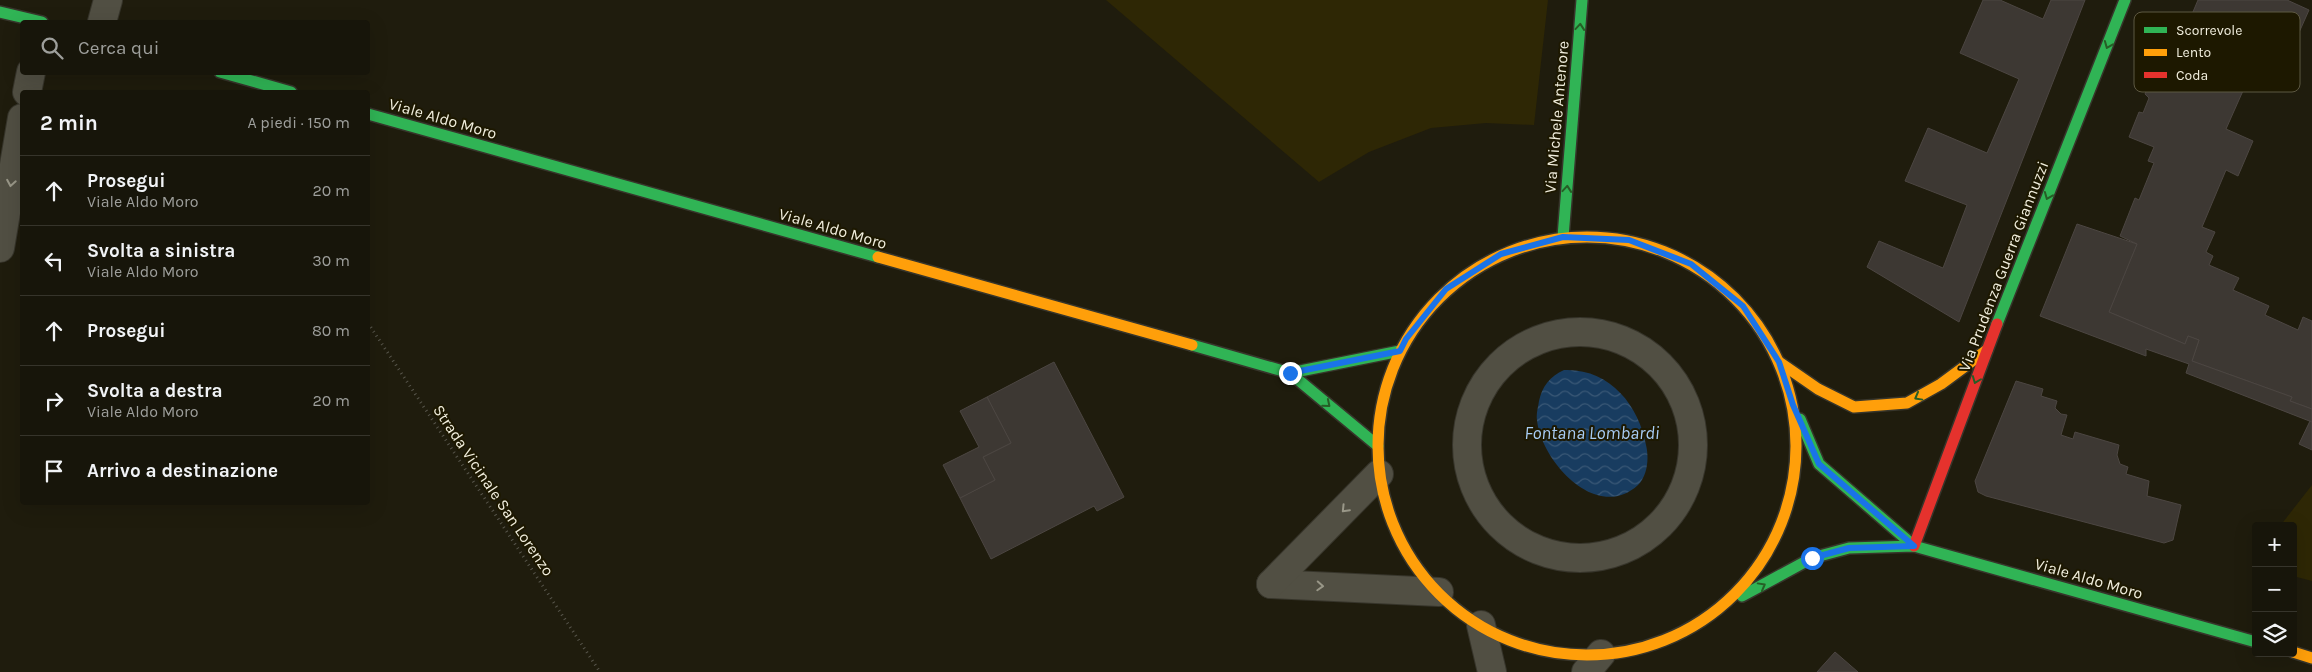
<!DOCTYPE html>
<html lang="it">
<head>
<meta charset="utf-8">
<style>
	body { margin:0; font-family:Karla,sans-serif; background:#242218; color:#f1f3f6 }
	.controls { position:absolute; right:15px; bottom:15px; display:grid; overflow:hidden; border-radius:5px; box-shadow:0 5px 20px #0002 }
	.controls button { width:45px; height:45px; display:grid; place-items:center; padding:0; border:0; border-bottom:1px solid #36342b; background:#17150a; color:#f1f3f6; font:25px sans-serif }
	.stop { position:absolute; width:15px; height:15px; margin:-11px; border:4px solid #1a73e8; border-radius:50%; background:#fff }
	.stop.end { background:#1a73e8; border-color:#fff; box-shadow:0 1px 5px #0008 }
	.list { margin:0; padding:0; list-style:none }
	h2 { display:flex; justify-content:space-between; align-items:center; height:65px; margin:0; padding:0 20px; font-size:21px }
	h2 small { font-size:16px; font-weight:400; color:#9e9f9c }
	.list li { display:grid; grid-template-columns:32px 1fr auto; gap:15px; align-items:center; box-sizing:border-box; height:70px; padding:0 20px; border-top:1px solid #36342b }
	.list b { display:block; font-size:19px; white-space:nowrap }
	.list p { margin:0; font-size:16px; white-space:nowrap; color:#9e9f9c }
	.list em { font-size:16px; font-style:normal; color:#9e9f9c }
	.icon { flex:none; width:28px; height:28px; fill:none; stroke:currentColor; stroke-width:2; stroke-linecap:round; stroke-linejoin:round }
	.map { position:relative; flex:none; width:2312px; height:672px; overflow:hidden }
	.search { position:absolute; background:#17150a; box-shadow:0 5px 20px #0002; left:20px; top:20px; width:350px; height:55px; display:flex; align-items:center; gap:12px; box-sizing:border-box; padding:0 18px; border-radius:5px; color:#9e9f9c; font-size:19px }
	.panel { position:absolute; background:#17150a; box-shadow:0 5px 20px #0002; left:20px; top:90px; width:350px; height:415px; border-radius:5px }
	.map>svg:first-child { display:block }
</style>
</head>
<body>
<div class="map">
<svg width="2312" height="672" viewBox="0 0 2312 672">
	<defs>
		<pattern id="water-waves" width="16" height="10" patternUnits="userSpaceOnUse" patternTransform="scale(1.25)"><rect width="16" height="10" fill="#183c60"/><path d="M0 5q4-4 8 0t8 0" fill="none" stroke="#3a5876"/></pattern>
	</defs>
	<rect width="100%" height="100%" fill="#1f1c0d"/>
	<g fill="#2e2705">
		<path d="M 1106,0 L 1548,0 L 1534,125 L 1486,123 L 1431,128 L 1369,152 L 1319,182 Z"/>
		<path d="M 2312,485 L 2312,581 L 2293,576 L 2293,526 L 2280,526 Z"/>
	</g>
	<path fill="url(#water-waves)" d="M 1564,370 C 1609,368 1639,405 1646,445 C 1649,457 1648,475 1638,485 C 1597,523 1541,461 1537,420 C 1536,414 1538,408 1539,401 C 1542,387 1550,376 1564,370 Z"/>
	<g fill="#3d3833" stroke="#4c4642">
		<path d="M 1983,0 L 2000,0 L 2043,19 L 2051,0 L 2085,0 L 1959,322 L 1867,267 L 1879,241 L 1943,268 L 1967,205 L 1905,181 L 1928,128 L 1987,153 L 2019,79 L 1960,53 Z"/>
		<path d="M 2198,0 L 2287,0 L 2309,10 L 2293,46 L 2287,43 L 2277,65 L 2258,57 L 2226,129 L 2253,141 L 2238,176 L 2226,170 L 2202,227 L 2215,232 L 2206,252 L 2213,256 L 2209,265 L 2239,278 L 2233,290 L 2269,306 L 2265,315 L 2298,330 L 2303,317 L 2312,321 L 2312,409 L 2290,401 L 2292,397 L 2192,361 L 2199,340 L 2188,336 L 2185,344 L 2109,312 L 2137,244 L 2120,236 L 2135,198 L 2139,200 L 2154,163 L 2148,161 L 2154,147 L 2129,137 L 2139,112 L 2143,113 L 2149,98 L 2145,94 L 2170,33 L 2182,38 Z"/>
		<path d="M 2077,224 L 2137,244 L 2109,312 L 2185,344 L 2188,336 L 2199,340 L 2192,361 L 2292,397 L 2290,401 L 2312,409 L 2312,422 L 2186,373 L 2189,364 L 2146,349 L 2146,356 L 2040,316 Z"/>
		<path d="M 1054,362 L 1124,497 L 1097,511 L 1094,506 L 991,559 L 960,498 L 995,480 L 983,457 L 1011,443 L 987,397 Z"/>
		<path d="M 2016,381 L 2043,389 L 2041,396 L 2057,401 L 2055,408 L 2061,414 L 2067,415 L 2061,435 L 2073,439 L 2075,432 L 2119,445 L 2117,455 L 2120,464 L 2128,467 L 2126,474 L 2149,481 L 2147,496 L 2181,505 L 2173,540 L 2164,543 L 1986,496 L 1978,492 L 1975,481 Z"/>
		<path d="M 987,397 L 1011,443 L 983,457 L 995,480 L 960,498 L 943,465 L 979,447 L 960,411 Z"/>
		<path d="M 2310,421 L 2312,422 L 2312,450 L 2299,444 Z"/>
		<path d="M 1835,652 L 1858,672 L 1817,672 Z"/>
	</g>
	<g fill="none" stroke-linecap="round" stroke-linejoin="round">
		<g stroke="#37352b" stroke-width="30">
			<g id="street">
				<path d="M 102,22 L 108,0"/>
				<path d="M 27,92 L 31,72"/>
				<path d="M 0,248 L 22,118"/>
				<circle cx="1580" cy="445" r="113"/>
				<path d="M 1271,584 L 1439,592"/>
				<path d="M 1271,584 L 1379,474"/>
				<path d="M 1481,625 L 1492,672"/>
				<path d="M 1586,672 L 1601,654"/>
			</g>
		</g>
		<g stroke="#37352b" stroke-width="14">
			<g id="fast">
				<path d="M 0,12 L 42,22"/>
				<path d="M 220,72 L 291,92"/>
				<path d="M 368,114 L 878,257"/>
				<path d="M 1563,237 L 1582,0"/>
				<path d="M 1997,324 L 2125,0"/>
				<path d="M 1192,345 L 1290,373 L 1378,446"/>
				<path d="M 1290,373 L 1400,351"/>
				<path d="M 1800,419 L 1819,464 L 1914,546"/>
				<path d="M 1742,596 L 1812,558 L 1849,548 L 1914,546 L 2256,642"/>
			</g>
		</g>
		<g stroke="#37352b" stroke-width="14">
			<g id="slow">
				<circle cx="1587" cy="446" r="209"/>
				<path d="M 878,257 L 1192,345"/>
				<path d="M 1779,362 L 1818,389 L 1854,407 L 1907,403 L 1941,384 L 1987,350"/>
				<path d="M 2293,652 L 2312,658"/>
			</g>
		</g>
		<g stroke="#37352b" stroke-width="14">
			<path id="jam" d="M 1914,546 L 1997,324"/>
		</g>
		<path stroke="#58564c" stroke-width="3" stroke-dasharray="1 4" stroke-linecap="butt" d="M 368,323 L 600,672"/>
		<use href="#street" stroke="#514f43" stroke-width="28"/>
		<use href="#fast" stroke="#30b455" stroke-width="11"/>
		<use href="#slow" stroke="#ff9f0a" stroke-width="11"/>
		<use href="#jam" stroke="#e5322d" stroke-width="11"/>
	</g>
	<defs><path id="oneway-chevron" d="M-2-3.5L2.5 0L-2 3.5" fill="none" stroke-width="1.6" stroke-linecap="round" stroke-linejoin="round" transform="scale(1.25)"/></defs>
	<g stroke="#265e26">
		<use href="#oneway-chevron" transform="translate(1580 27) rotate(-85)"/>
		<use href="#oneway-chevron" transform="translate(2108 45) rotate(112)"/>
		<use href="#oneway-chevron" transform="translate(1567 189) rotate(-85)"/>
		<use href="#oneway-chevron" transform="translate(2048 196) rotate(112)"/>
		<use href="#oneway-chevron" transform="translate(1976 380) rotate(111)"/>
		<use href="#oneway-chevron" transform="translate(1918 397) rotate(151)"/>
		<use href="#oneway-chevron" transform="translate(1327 404) rotate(40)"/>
		<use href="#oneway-chevron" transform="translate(1762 586) rotate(-29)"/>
	</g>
	<g stroke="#999788">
		<use href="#oneway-chevron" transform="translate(11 183) rotate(100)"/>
		<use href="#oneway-chevron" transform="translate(1345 509) rotate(134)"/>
		<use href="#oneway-chevron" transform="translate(1320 586) rotate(3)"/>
	</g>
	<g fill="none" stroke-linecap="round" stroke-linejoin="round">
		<path stroke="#1a73e8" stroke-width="6" d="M 1290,373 L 1400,351 L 1406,339 L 1446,289 L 1501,254 L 1563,237 L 1629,240 L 1691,264 L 1743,306 L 1779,362 L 1793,405 L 1819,464 L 1914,546 L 1849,548 L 1812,558"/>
	</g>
	<g text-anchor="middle" stroke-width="4" stroke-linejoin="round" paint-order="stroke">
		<g font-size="16" fill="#f1eedd" stroke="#1d1800">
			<text transform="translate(1556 117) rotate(-85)" y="6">Via Michele Antenore</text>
			<text transform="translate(443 118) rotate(16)" y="6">Viale Aldo Moro</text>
			<text transform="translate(833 228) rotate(16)" y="6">Viale Aldo Moro</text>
			<text transform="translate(2003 266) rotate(-69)" y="6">Via Prudenza Guerra Giannuzzi</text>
			<text transform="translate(494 490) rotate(56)" y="6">Strada Vicinale San Lorenzo</text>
			<text transform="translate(2089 578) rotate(16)" y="6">Viale Aldo Moro</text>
		</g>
		<g font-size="18" font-style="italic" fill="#a8cdf5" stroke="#1d1800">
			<text x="1592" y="439">Fontana Lombardi</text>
		</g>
	</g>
	<rect x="2134" y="12" width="166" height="80" rx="8" fill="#1d1800" stroke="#5d5842" stroke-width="1"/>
	<rect x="2144" y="27" width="23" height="6" fill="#30b455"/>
	<rect x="2144" y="49" width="23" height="7" fill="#ff9f0a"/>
	<rect x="2144" y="72" width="23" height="6" fill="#e5322d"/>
	<g font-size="14" fill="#f1eedd">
		<text x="2176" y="35">Scorrevole</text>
		<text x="2176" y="57">Lento</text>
		<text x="2176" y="80">Coda</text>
	</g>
</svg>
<div class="controls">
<button>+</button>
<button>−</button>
<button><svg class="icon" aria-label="layers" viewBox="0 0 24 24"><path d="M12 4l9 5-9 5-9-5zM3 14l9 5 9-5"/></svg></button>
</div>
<div class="stop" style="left:1812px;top:558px"></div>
<div class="stop end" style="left:1290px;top:373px"></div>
<div class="search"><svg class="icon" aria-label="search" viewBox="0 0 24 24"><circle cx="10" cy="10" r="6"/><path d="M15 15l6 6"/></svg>Cerca qui</div>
<section class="panel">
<h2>2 min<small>A piedi · 150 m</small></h2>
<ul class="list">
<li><svg class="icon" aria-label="ahead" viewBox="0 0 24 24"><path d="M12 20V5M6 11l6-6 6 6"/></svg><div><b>Prosegui</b><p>Viale Aldo Moro</p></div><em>20 m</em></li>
<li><svg class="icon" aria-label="left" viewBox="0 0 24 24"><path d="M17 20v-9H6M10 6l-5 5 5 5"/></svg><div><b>Svolta a sinistra</b><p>Viale Aldo Moro</p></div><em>30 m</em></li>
<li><svg class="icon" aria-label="ahead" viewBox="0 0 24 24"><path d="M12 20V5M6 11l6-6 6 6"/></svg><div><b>Prosegui</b></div><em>80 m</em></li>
<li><svg class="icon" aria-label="right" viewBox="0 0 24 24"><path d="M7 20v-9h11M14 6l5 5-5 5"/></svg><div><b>Svolta a destra</b><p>Viale Aldo Moro</p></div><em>20 m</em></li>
<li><svg class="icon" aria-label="arrive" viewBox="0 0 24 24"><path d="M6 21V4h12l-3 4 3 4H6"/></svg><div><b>Arrivo a destinazione</b></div></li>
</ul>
</section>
</div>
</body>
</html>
